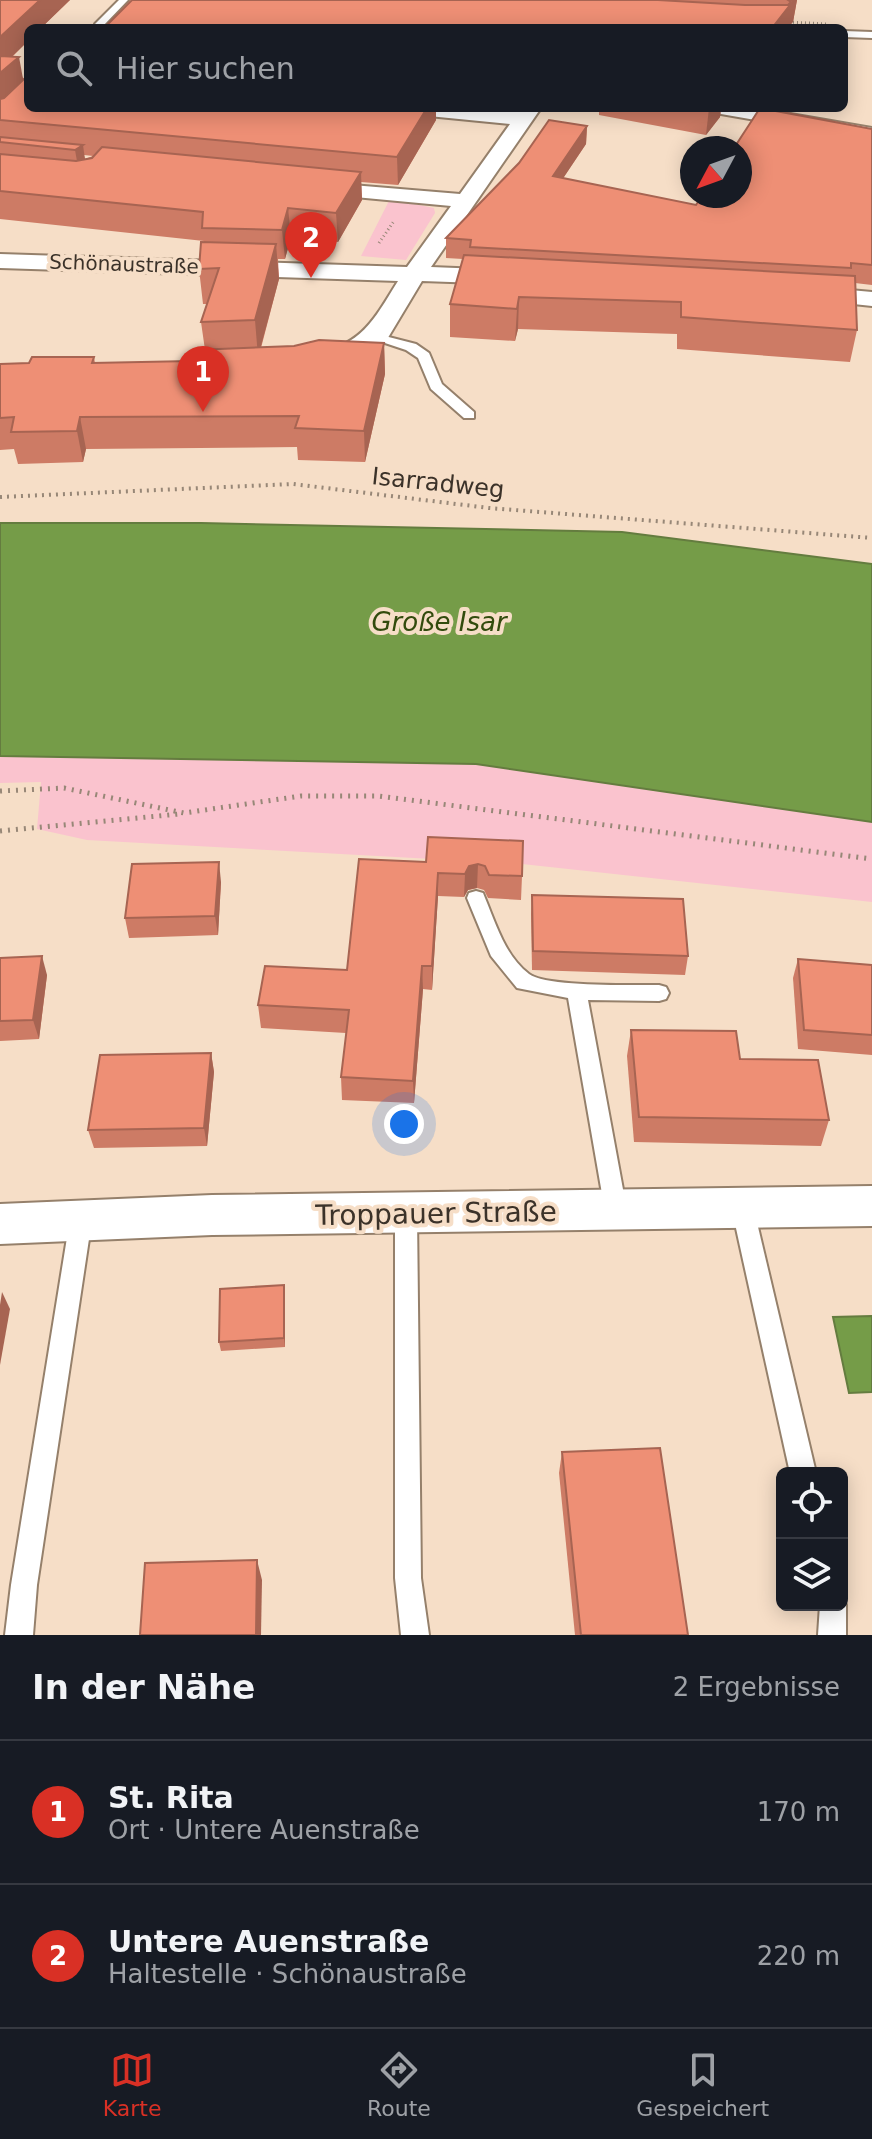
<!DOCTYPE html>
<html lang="de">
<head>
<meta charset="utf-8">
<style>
	body { margin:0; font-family:"DejaVu Sans",sans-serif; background:#242831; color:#f1f3f6 }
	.controls { position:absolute; right:24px; bottom:24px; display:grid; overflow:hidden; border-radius:12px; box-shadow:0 4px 20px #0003 }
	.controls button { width:72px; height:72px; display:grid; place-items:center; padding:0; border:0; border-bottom:2px solid #363941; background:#171b24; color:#f1f3f6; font:40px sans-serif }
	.compass { position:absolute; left:680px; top:136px; width:72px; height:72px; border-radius:50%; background:#171b24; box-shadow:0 4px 20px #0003; rotate:229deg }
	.you { position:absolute; left:404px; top:1124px; width:28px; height:28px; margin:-20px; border:6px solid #fff; border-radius:50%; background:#1a73e8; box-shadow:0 0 0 12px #1a73e833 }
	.badge { display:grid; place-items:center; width:52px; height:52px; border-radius:50%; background:#d93025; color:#fff; font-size:26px; font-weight:700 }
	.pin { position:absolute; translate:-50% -66px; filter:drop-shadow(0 2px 4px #0008) }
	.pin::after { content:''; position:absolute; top:42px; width:28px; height:24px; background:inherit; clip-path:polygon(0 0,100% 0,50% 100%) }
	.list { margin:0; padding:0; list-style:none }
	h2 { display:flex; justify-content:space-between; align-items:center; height:104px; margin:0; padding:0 32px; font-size:34px }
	h2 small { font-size:26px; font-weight:400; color:#9ea1a6 }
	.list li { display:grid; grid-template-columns:52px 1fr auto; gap:24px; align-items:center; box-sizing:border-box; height:144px; padding:0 32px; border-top:2px solid #363941 }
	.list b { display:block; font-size:30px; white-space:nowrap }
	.list p { margin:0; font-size:26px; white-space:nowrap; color:#9ea1a6 }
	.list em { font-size:26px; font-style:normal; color:#9ea1a6 }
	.icon { flex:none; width:44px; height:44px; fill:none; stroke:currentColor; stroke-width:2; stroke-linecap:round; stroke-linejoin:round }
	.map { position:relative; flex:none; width:872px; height:1635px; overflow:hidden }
	.search { position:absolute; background:#171b24; box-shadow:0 4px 20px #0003; left:24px; right:24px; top:24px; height:88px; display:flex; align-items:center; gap:20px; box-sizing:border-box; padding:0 28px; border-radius:12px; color:#9ea1a6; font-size:30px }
	.sheet { height:392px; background:#171b24 }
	nav { display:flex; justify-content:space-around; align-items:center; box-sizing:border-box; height:112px; border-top:2px solid #363941; background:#171b24; font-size:22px; color:#9ea1a6 }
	nav a { display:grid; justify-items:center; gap:4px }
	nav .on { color:#d93025 }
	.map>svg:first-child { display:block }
</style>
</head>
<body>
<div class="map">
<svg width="872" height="1635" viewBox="0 0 872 1635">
	<rect width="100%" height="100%" fill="#f6dec7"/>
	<g fill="#fac3ce">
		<path d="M 390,199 L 434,208 L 435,213 L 406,260 L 361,256 Z"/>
		<path d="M 0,756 L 476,764 L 872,822 L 872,902 L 522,864 L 87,840 L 37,829 L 41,782 L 0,783 Z"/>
	</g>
	<g fill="#759c48" stroke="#647c3f" stroke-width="2">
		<path d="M 0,523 L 201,523 L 622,532 L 872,564 L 872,822 L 476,764 L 0,756 Z"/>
		<path d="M 872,1316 L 872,1392 L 849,1393 L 833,1317 Z"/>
	</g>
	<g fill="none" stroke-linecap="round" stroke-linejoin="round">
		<g stroke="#95806b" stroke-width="4">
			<g id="service">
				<path d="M 119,0 L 128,0 L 103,26 L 105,28 L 95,28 L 95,24 Z"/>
				<path d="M 844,31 L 872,32 L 872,38 L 844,37 Z"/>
				<path d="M 373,333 L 416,344 L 429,353 L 442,384 L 474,412 L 474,418 L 464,418 L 431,389 L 418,358 L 406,350 L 373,339 Z"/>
				<path d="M 476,891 L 483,893 L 485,898 C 496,924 505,956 529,974 C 546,987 634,985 659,985 L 666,987 L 669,993 L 666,999 L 659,1001 L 588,1000 L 627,1211 L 624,1218 L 616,1221 L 608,1218 L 605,1211 L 568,998 L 517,988 L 491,956 L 467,898 L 469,893 Z"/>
				<path d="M 743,1200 L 751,1203 L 754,1210 L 816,1473 L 790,1473 L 732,1210 L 735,1203 Z"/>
				<path d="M 406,1204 L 414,1207 L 417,1214 L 421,1578 L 429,1635 L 401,1635 L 395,1578 L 395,1214 L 398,1207 Z"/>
				<path d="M 81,1209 L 89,1212 L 92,1219 L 37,1585 L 33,1635 L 5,1635 L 11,1585 L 70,1219 L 73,1212 Z"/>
				<path d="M 842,1595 L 846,1605 L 846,1635 L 818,1635 L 820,1605 L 842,1605 Z"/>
			</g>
		</g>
		<g stroke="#95806b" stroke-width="4">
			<g id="minor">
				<path d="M 398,108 L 518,112 L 521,108 L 541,108 L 431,267 L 507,270 L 519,277 L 507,284 L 422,281 L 386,341 L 346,362 L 321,369 L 308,361 L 312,356 C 363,343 372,323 398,281 L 0,268 L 0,254 L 407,267 L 451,206 L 312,193 L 301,186 L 304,181 L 460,194 L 510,124 L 408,114 Z"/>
				<path d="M 711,108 L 756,108 L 872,128 L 872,140 L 721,114 Z"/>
				<path d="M 806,286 L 872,292 L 872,306 L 797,298 L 794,293 Z"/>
				<path d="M 872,1186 L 872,1226 L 212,1235 L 0,1244 L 0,1204 L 212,1195 Z"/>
			</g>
		</g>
		<g stroke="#978777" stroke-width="3" stroke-dasharray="1 3" stroke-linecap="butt">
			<path d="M 789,22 L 827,24"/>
			<path d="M 379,243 L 394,221"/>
		</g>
		<path stroke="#978777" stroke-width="4" stroke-dasharray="2 5" stroke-linecap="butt" d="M 0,497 L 293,484 L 489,508 L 872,538"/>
		<g stroke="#978777" stroke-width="5" stroke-dasharray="2 6" stroke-linecap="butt">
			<path d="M 0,791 L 64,788 L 184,813 L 301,796 L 378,796 L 872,859"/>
			<path d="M 0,831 L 179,814"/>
		</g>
		<use href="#service" fill="#fff" fill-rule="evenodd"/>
		<use href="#minor" fill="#fff" fill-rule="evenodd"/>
	</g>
	<g fill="#cd7b65" fill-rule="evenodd">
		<path d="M 0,0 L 70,0 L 41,28 L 28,28 L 28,41 L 12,57 L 24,80 L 436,108 L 436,120 L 398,185 L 361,182 L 362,200 L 338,242 L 291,237 L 285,259 L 278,259 L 279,279 L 261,348 L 384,343 L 385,374 L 365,462 L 298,460 L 297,447 L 86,449 L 83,462 L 18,464 L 14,449 L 0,450 L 0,364 L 29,363 L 94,357 L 95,363 L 191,361 L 205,350 L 201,322 L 207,304 L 203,304 L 199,269 L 204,241 L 0,219 ZM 84,155 L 93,156 L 85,159 Z"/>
		<path d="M 132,0 L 797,0 L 793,22 Z"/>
		<path d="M 599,108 L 721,108 L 720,117 L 706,135 L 599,115 Z"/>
		<path d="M 587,126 L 586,144 L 563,178 L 696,205 L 872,129 L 872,285 L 855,283 L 857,330 L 850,362 L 677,349 L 677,334 L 518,329 L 515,341 L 450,337 L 450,304 L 463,259 L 446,258 L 446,238 Z"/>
		<path d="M 428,837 L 522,876 L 521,900 L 488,898 L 484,890 L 477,888 L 468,890 L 464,897 L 438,896 L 432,990 L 423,989 L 414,1103 L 342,1100 L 341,1077 L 346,1033 L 261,1028 L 258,1005 L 347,970 L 426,862 Z"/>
		<path d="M 221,882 L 218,935 L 129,938 L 125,918 Z"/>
		<path d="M 532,895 L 688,956 L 685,975 L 532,970 L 531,914 Z"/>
		<path d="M 0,958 L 47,975 L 39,1039 L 0,1041 Z"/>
		<path d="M 798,959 L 872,965 L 872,1055 L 798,1049 L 793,978 Z"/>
		<path d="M 631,1030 L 740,1059 L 829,1120 L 821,1146 L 634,1142 L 627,1056 Z"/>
		<path d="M 211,1053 L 214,1072 L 207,1146 L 94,1148 L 88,1130 Z"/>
		<path d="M 285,1294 L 285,1347 L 221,1351 L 219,1342 Z"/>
		<path d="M 562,1452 L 688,1635 L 575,1635 L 559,1473 Z"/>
	</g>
	<g fill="#a76452">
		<path d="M 40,0 L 70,0 L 41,28 L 28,28 L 28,41 L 0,68 L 0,37 Z"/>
		<path d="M 794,0 L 797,0 L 793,22 L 788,28 L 772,28 Z"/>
		<path d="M 19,57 L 24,84 L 0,104 L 0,73 Z"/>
		<path d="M 427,108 L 436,108 L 436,120 L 398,185 L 397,157 Z"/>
		<path d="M 709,108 L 721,108 L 720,117 L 706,135 Z"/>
		<path d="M 587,126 L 586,144 L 552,195 L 553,176 Z"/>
		<path d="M 83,145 L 87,174 L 80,178 L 75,150 Z"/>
		<path d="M 361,172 L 362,200 L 338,242 L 336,213 Z"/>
		<path d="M 288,208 L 291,237 L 285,259 L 282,230 Z"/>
		<path d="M 276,244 L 279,279 L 258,357 L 255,320 Z"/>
		<path d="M 519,297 L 518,329 L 515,341 L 517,309 Z"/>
		<path d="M 384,343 L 385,374 L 365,462 L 364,431 Z"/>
		<path d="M 80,417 L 86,449 L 83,462 L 77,431 Z"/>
		<path d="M 219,862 L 221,882 L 218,935 L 215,916 Z"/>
		<path d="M 478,864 L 477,888 L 468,890 L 464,897 L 465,874 L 469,866 Z"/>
		<path d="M 438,873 L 438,896 L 432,990 L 432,966 Z"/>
		<path d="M 42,956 L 47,975 L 39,1039 L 33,1020 Z"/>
		<path d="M 422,966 L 423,989 L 414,1103 L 413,1081 Z"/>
		<path d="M 211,1053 L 214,1072 L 207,1146 L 204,1128 Z"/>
		<path d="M 284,1285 L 285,1294 L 285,1347 L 284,1338 Z"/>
		<path d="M 2,1292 L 10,1309 L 0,1365 L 0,1305 Z"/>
		<path d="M 257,1560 L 262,1580 L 261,1635 L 256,1635 Z"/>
	</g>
	<g fill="#ee8f75" stroke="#a76452" stroke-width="2">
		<path d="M 0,0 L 40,0 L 0,37 Z"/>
		<path d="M 132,0 L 658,0 L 745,5 L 788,5 L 791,2 L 788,0 L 794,0 L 772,28 L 104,28 Z"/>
		<path d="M 0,56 L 19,57 L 0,73 Z"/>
		<path d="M 25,58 L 28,58 L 28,108 L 427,108 L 397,157 L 0,120 L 0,99 L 4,98 L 25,78 Z"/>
		<path d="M 760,108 L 872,129 L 872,265 L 851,263 L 851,268 L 470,247 L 471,240 L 446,238 L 519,163 L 549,120 L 587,126 L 553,176 L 696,205 L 702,196 L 740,196 L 740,148 L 734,148 Z"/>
		<path d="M 0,137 L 83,145 L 75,150 L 0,142 Z"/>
		<path d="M 102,147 L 361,172 L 336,213 L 288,208 L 282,230 L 202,228 L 203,212 L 0,191 L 0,154 L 76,161 L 92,158 Z"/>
		<path d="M 201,242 L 276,244 L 255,320 L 201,322 L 219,268 L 199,269 Z"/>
		<path d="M 464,255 L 855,276 L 857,330 L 681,317 L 681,302 L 519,297 L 517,309 L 450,304 Z"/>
		<path d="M 319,340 L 384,343 L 364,431 L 295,428 L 299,416 L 80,417 L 77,431 L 11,432 L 14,417 L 0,418 L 0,364 L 29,363 L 32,357 L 94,357 L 92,363 L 191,361 L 195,350 L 294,346 Z"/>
		<path d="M 428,837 L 523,841 L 522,876 L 489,875 L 485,866 L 478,864 L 469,866 L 465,874 L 438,873 L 432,966 L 422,966 L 413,1081 L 341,1077 L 349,1010 L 258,1005 L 265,966 L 347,970 L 359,859 L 426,862 Z"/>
		<path d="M 219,862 L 215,916 L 125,918 L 132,864 Z"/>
		<path d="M 532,895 L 683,899 L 688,956 L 533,951 Z"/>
		<path d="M 42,956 L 33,1020 L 0,1021 L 0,958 Z"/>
		<path d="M 798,959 L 872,965 L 872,1035 L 804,1030 Z"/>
		<path d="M 631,1030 L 736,1031 L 740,1059 L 818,1060 L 829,1120 L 639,1117 Z"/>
		<path d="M 211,1053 L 204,1128 L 88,1130 L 100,1055 Z"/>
		<path d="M 284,1285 L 284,1338 L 219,1342 L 220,1289 Z"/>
		<path d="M 660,1448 L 688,1635 L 581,1635 L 562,1452 Z"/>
		<path d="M 257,1560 L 256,1635 L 140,1635 L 145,1563 Z"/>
	</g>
	<g text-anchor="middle" stroke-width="8" stroke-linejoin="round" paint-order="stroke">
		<g font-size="20" fill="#3b3229" stroke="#f6dec7">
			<text transform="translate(124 264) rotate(2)" y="7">Schönaustraße</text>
		</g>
		<g font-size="24" fill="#3b3229" stroke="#f6dec7">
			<text transform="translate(438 483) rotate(6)" y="8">Isarradweg</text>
		</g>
		<g font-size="26" font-style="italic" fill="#324b0d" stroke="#f6dec7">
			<text x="439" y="631">Große Isar</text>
		</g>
		<g font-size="28" fill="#3b3229" stroke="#f6dec7">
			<text transform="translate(436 1213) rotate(-1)" y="10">Troppauer Straße</text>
		</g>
	</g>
</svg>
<div class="controls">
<button><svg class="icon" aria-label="locate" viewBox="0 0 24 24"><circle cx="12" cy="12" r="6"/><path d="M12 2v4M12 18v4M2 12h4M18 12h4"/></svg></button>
<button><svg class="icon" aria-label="layers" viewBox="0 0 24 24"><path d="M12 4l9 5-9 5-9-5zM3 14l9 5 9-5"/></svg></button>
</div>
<svg class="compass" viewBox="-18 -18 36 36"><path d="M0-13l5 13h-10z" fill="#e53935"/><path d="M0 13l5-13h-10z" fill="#9ea1a6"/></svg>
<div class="you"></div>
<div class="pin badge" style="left:203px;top:412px">1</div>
<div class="pin badge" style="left:311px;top:278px">2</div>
<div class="search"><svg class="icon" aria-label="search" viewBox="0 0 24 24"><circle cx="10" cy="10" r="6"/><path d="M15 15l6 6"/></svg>Hier suchen</div>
</div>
<section class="sheet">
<h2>In der Nähe<small>2 Ergebnisse</small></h2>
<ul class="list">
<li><span class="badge">1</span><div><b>St. Rita</b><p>Ort · Untere Auenstraße</p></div><em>170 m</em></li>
<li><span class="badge">2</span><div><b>Untere Auenstraße</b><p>Haltestelle · Schönaustraße</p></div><em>220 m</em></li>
</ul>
</section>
<nav>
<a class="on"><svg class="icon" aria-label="map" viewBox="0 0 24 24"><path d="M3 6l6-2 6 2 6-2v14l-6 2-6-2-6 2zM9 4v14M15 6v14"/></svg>Karte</a>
<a><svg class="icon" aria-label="directions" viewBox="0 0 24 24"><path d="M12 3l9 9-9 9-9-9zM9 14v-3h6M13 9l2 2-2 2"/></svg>Route</a>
<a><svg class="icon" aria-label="saved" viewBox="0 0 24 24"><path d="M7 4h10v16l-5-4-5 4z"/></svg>Gespeichert</a>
</nav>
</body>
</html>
